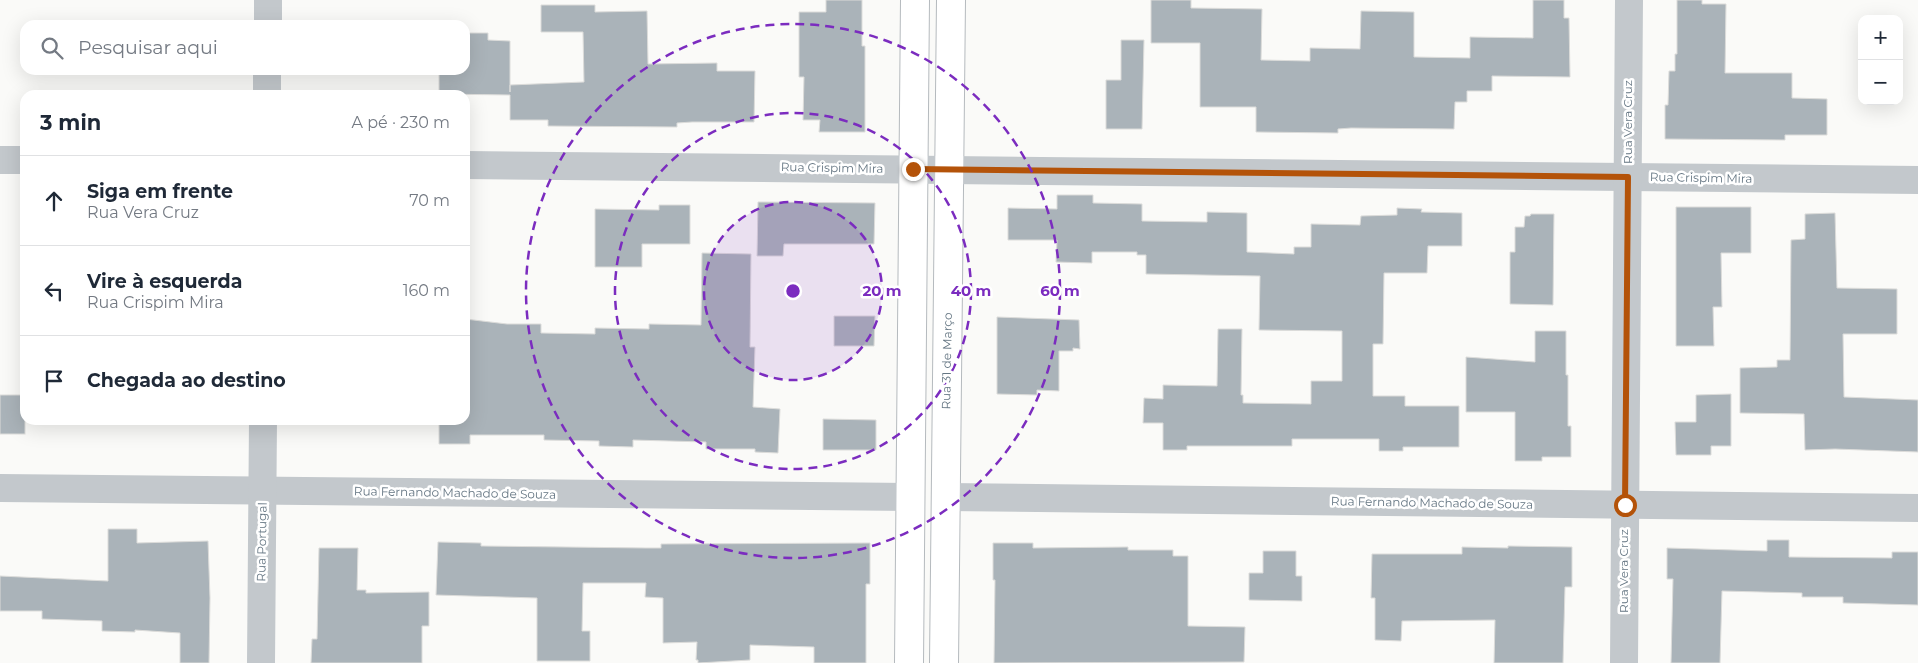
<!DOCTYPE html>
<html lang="pt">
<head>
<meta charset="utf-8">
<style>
	body { margin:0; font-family:Montserrat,sans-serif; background:#f6f6f7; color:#1f2937 }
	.controls { position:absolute; right:15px; top:15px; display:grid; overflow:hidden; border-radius:10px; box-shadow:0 5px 20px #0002 }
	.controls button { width:45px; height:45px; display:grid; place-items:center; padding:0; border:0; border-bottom:1px solid #e0e1e3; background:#fff; color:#1f2937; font:25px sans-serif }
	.stop { position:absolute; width:15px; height:15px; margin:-11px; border:4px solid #b45309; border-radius:50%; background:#fff }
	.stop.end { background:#b45309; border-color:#fff; box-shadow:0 1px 5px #0008 }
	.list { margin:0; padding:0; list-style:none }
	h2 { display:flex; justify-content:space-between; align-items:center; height:65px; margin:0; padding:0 20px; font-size:21px }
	h2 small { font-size:16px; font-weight:400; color:#747a83 }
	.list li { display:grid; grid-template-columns:32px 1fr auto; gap:15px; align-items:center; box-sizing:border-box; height:90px; padding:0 20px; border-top:1px solid #e0e1e3 }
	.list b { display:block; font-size:19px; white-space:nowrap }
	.list p { margin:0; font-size:16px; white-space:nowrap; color:#747a83 }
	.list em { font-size:16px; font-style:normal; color:#747a83 }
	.icon { flex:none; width:28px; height:28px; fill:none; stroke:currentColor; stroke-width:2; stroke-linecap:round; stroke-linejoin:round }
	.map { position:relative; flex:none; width:1918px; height:663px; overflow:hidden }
	.search { position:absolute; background:#fff; box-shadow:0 5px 20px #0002; left:20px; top:20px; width:450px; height:55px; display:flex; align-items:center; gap:12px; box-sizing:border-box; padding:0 18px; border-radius:15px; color:#747a83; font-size:19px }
	.panel { position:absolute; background:#fff; box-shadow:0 5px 20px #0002; left:20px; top:90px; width:450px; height:335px; border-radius:15px }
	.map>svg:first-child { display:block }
</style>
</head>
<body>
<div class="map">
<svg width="1918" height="663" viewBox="0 0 1918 663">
	<rect width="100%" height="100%" fill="#fafaf8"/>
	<g fill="#aab3b9" stroke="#dcdcda">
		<path d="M 826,0 L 862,0 L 862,46 L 865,46 L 865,132 L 819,132 L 820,120 L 803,120 L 804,77 L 799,77 L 799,12 L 826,12 Z"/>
		<path d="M 1151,0 L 1191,0 L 1191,8 L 1262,9 L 1261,60 L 1310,61 L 1310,48 L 1360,49 L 1361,11 L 1414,12 L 1414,57 L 1470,58 L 1470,37 L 1533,38 L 1533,0 L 1564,0 L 1564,18 L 1569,18 L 1570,77 L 1492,76 L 1492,91 L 1467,91 L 1467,102 L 1455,102 L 1454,129 L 1351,128 L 1338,129 L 1338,133 L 1256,132 L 1256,107 L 1200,107 L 1200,43 L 1151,43 Z"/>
		<path d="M 1677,0 L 1702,0 L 1702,4 L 1726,4 L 1725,73 L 1792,73 L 1792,98 L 1827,99 L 1827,135 L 1785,135 L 1785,140 L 1665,139 L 1665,105 L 1668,105 L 1669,71 L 1675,71 L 1675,54 L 1677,54 Z"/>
		<path d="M 541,5 L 595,5 L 595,12 L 647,11 L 648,64 L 717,63 L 717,71 L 755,71 L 754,122 L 692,122 L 677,123 L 677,127 L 548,126 L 548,120 L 510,120 L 510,95 L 439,94 L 439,70 L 465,70 L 465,33 L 488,33 L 488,40 L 510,41 L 510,92 L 510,85 L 584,82 L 583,32 L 541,32 Z"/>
		<path d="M 1121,40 L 1144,40 L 1142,129 L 1106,129 L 1106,80 L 1121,80 Z"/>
		<path d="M 1057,195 L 1093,195 L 1093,203 L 1142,204 L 1142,221 L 1207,222 L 1207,212 L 1247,213 L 1247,252 L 1294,254 L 1294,247 L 1311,247 L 1311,224 L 1360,225 L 1361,216 L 1397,215 L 1397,208 L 1422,209 L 1421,212 L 1462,213 L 1462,246 L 1428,246 L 1427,273 L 1384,273 L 1383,344 L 1373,344 L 1373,396 L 1405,396 L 1405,406 L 1459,406 L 1459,447 L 1403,447 L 1403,451 L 1379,451 L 1379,439 L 1292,439 L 1292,446 L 1187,446 L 1187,450 L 1163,450 L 1163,423 L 1143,423 L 1144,398 L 1163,399 L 1163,385 L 1217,386 L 1218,329 L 1242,329 L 1241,395 L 1243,395 L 1243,403 L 1311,404 L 1311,381 L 1342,381 L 1342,331 L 1259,330 L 1260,276 L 1146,274 L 1146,255 L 1137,255 L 1137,252 L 1092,252 L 1092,263 L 1056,262 L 1057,240 L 1008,240 L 1008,208 L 1057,209 Z"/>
		<path d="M 758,202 L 875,203 L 874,244 L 784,244 L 783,256 L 757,256 Z"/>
		<path d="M 659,205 L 690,205 L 690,244 L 642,244 L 642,267 L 595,267 L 595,209 L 659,210 Z"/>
		<path d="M 1676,207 L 1751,207 L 1751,253 L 1721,253 L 1722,307 L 1713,307 L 1714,346 L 1676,346 Z"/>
		<path d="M 1835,213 L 1837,288 L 1897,289 L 1897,334 L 1843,334 L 1844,397 L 1918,400 L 1918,452 L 1835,449 L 1805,450 L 1804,414 L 1740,413 L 1740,368 L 1777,367 L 1777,360 L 1790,360 L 1791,240 L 1805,239 L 1805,214 Z"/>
		<path d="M 1531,214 L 1554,214 L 1553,305 L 1510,304 L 1510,252 L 1515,252 L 1515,227 L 1524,227 L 1525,216 L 1530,216 Z"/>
		<path d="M 702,253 L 751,254 L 750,347 L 755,347 L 753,407 L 780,409 L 778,453 L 755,452 L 755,449 L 706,449 L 706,442 L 633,440 L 633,447 L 599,446 L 599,441 L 544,440 L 544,435 L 470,435 L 470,444 L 439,444 L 439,420 L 465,420 L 465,319 L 507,324 L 541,324 L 541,333 L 595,334 L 595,328 L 649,329 L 649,324 L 701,325 Z"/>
		<path d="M 834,316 L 875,316 L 874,346 L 834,346 Z"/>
		<path d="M 997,317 L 1079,320 L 1080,349 L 1073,348 L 1073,351 L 1059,351 L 1059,391 L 1037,390 L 1037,395 L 997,394 Z"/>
		<path d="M 1535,331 L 1566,331 L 1566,375 L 1568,375 L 1568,426 L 1571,426 L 1571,457 L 1542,457 L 1542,461 L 1515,461 L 1515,412 L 1466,412 L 1466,357 L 1535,362 Z"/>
		<path d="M 1731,394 L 1731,446 L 1711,446 L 1711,455 L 1676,455 L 1675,422 L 1696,422 L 1696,395 Z"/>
		<rect x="0" y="395" width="25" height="39"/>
		<path d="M 823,419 L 876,420 L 876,450 L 823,450 Z"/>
		<path d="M 108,529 L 137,529 L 137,543 L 208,541 L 210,598 L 209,663 L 180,663 L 180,633 L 135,630 L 135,632 L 102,631 L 102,621 L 42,619 L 42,611 L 0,611 L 0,576 L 108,581 Z"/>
		<path d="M 1767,540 L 1789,540 L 1789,557 L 1892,558 L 1892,552 L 1918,552 L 1918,605 L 1843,603 L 1843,597 L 1802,597 L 1802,593 L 1722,591 L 1720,663 L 1671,663 L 1673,579 L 1667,579 L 1667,548 L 1767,551 Z"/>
		<path d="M 438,542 L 481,543 L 481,546 L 646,548 L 661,548 L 661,544 L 870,543 L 870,584 L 866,584 L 866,663 L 814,663 L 814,647 L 750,645 L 750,660 L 698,663 L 698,660 L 696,660 L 697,642 L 663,643 L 663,598 L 645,597 L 646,583 L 583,583 L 582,631 L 590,631 L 590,661 L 537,661 L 537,598 L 436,595 Z"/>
		<path d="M 993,543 L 1033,543 L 1033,548 L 1128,547 L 1128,550 L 1173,550 L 1173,556 L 1188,556 L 1188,626 L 1245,627 L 1244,662 L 994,663 L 995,580 L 993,580 Z"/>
		<path d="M 1508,546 L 1572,547 L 1572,587 L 1565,587 L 1563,663 L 1494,663 L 1495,620 L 1402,621 L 1401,641 L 1375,640 L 1375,598 L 1371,598 L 1372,554 L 1462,554 L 1462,547 L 1508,548 Z"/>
		<path d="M 319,548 L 358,548 L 357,590 L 366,590 L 366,593 L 429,592 L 429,626 L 422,626 L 422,663 L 311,663 L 312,639 L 317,639 Z"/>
		<path d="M 1263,551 L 1296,551 L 1296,576 L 1302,576 L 1302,601 L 1249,600 L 1249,573 L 1263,573 Z"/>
	</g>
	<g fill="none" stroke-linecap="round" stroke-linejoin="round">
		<g stroke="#b5babe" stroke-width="30">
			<g id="major">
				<path d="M 909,663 L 915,0"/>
				<path d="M 944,663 L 951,0"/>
			</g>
		</g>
		<g stroke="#c3c8cc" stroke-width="28">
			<path d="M 268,25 L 268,0"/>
			<path d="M 267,95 L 267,70"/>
			<path d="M 0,160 L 25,160"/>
			<path d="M 465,165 L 1918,180"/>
			<path d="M 0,488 L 910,497"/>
			<path d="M 946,497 L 1918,508"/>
			<path d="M 261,663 L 263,420"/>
			<path d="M 1624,663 L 1629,0"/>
		</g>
		<use href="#major" stroke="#fff" stroke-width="28"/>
	</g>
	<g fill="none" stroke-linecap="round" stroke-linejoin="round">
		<path stroke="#b45309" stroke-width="6" d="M 913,169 L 1628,177 L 1625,505"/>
	</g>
	<circle cx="793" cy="291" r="89" fill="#7b2cbf" fill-opacity=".12"/>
	<g fill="none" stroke="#7b2cbf" stroke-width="2.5" stroke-dasharray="9 6">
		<circle cx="793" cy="291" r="89"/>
		<circle cx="793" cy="291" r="178"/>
		<circle cx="793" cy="291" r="267"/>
	</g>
	<g text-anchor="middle" stroke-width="5" stroke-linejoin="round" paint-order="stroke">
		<g font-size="12" fill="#657683" stroke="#fff">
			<text transform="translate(1628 122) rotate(-90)" y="4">Rua Vera Cruz</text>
			<text transform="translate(832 168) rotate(1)" y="4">Rua Crispim Mira</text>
			<text transform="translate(1701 178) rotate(1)" y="4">Rua Crispim Mira</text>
			<text transform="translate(947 361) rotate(-89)" y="4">Rua 31 de Março</text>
			<text transform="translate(455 493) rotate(1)" y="4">Rua Fernando Machado de Souza</text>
			<text transform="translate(1432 503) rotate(1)" y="4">Rua Fernando Machado de Souza</text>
			<text transform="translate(262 542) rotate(-89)" y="4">Rua Portugal</text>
			<text transform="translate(1624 571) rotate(-90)" y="4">Rua Vera Cruz</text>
		</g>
	</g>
	<circle cx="793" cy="291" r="8" fill="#7b2cbf" stroke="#fff" stroke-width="2.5"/>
	<g font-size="15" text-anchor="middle" font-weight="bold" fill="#7b2cbf" stroke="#fff" stroke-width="5" stroke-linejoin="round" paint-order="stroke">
		<text x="882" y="296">20 m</text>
		<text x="971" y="296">40 m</text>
		<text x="1060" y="296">60 m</text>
	</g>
</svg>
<div class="controls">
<button>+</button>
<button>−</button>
</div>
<div class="stop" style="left:1625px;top:505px"></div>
<div class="stop end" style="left:913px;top:169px"></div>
<div class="search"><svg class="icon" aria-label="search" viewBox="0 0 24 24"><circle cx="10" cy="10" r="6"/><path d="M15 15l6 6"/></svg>Pesquisar aqui</div>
<section class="panel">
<h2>3 min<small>A pé · 230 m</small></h2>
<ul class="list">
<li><svg class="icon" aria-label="ahead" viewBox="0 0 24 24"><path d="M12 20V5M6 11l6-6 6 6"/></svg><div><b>Siga em frente</b><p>Rua Vera Cruz</p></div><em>70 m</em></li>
<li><svg class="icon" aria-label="left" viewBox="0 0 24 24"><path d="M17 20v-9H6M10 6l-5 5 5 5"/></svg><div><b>Vire à esquerda</b><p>Rua Crispim Mira</p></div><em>160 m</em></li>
<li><svg class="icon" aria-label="arrive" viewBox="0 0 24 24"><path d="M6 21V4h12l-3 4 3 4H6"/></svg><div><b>Chegada ao destino</b></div></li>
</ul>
</section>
</div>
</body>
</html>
